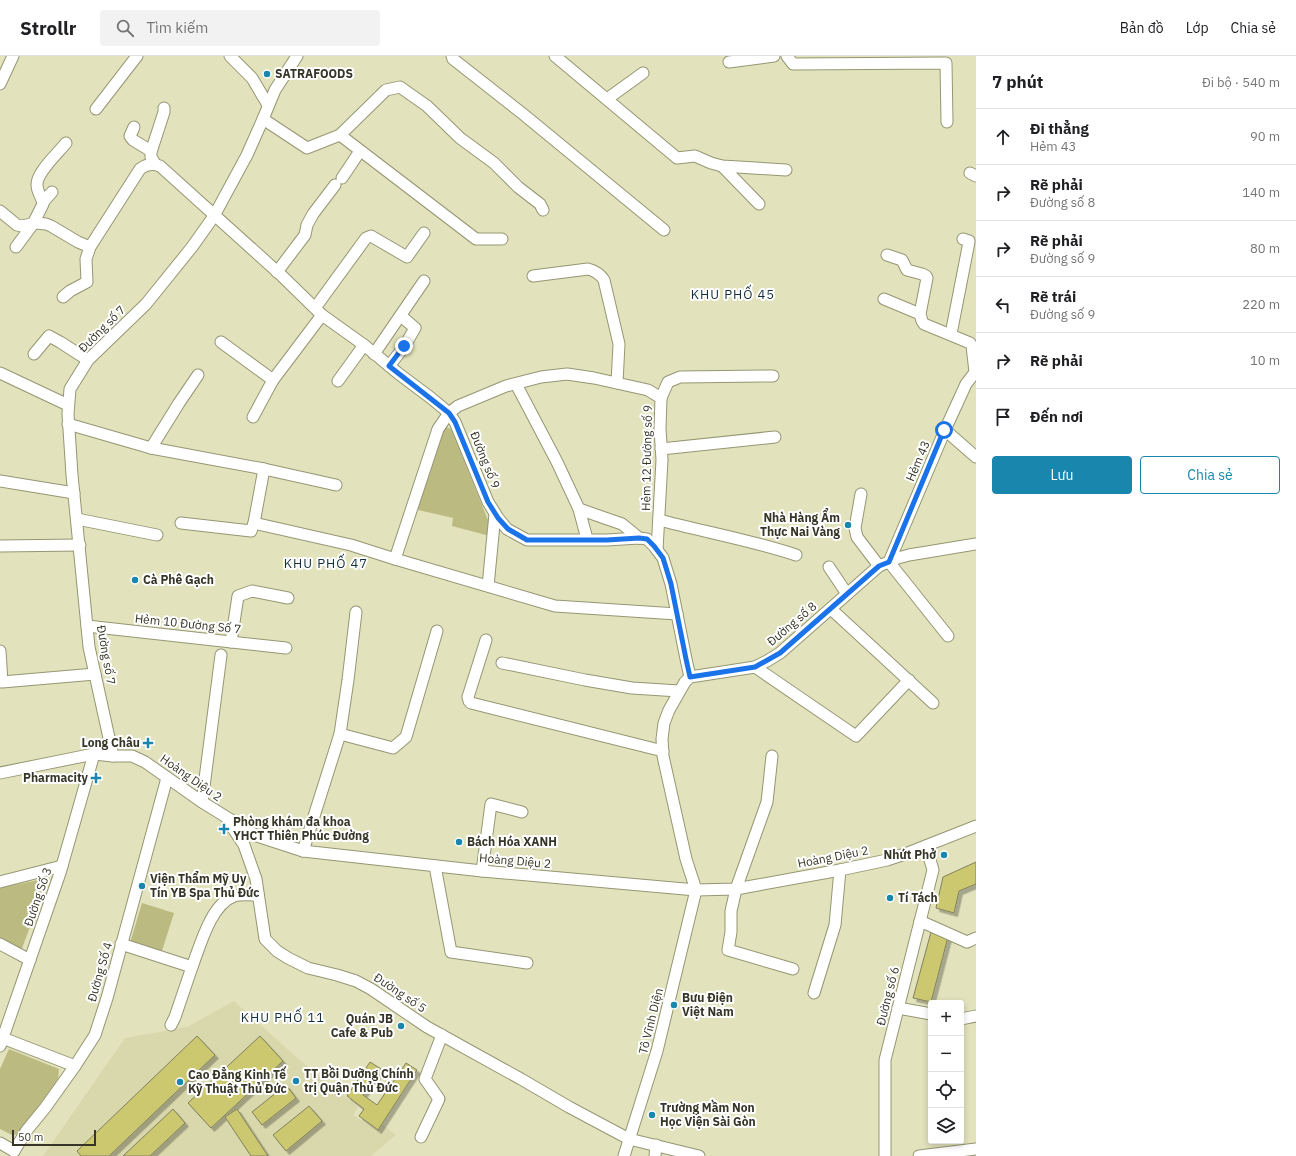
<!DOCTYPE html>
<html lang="vi">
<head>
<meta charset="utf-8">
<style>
	body { margin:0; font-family:"IBM Plex Sans",sans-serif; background:#f2f2f2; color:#202124 }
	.controls { position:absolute; right:12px; bottom:12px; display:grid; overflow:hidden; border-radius:4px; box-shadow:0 2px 6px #0003 }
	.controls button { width:36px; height:36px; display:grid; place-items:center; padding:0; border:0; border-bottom:1px solid #e0e0e0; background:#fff; color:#202124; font:20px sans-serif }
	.scale { position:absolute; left:12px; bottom:10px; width:84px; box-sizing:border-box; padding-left:4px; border:2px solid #363527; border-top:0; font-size:11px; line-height:14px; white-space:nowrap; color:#363527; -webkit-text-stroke:3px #fff; paint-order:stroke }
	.stop { position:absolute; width:12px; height:12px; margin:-9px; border:3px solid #1a73e8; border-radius:50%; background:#fff }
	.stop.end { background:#1a73e8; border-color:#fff; box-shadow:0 1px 4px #0008 }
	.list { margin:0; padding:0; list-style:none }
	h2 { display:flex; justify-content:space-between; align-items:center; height:52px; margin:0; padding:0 16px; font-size:17px }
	h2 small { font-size:13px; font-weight:400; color:#757577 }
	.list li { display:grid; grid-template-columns:26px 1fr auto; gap:12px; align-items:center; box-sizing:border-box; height:56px; padding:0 16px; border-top:1px solid #e0e0e0 }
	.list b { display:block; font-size:15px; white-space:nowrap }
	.list p { margin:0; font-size:13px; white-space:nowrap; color:#757577 }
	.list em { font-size:13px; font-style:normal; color:#757577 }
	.actions { display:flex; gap:8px; padding:12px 16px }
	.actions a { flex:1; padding:9px 0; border:1px solid #1886ad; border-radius:4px; text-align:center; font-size:14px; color:#1886ad }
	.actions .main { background:#1886ad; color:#fff }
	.icon { flex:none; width:22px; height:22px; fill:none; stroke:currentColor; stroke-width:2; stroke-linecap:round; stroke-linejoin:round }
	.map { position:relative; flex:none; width:976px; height:1100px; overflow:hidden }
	header { display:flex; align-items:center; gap:24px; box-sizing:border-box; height:56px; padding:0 20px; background:#fff; border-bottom:1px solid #e0e0e0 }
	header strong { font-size:19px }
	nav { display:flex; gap:22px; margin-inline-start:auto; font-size:14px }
	.search { width:280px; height:36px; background:#f2f2f2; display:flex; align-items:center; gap:10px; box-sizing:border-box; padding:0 14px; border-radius:4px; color:#757577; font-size:15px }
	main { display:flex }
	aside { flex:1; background:#fff }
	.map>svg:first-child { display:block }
</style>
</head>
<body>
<header>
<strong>Strollr</strong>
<div class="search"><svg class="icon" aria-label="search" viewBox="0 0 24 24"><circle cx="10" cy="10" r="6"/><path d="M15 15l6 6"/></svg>Tìm kiếm</div>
<nav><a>Bản đồ</a><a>Lớp</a><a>Chia sẻ</a></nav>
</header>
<main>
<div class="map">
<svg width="976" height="1100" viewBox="0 0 976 1100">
	<defs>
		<filter id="shadow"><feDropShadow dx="3.5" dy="3.5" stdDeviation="0" flood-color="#0004"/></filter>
	</defs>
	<rect width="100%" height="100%" fill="#e2e2bd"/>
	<path fill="#d9d8ac" d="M 234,945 L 295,1000 L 358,1051 L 353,1059 L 377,1074 L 382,1068 L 396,1079 L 371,1100 L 43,1100 L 125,982 L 187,971 Z"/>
	<g fill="#bbba81">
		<path d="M 446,371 L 451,373 L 488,464 L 490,480 L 452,470 L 453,462 L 414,453 L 439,375 Z"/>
		<path d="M 48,822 L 21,895 L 0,885 L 0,832 Z"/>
		<path d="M 142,847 L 174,857 L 161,898 L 130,887 Z"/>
		<path d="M 9,993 L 59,1013 L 58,1023 L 22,1073 L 18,1078 L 12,1079 L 0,1073 L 0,1013 Z"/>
	</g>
	<g fill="#cbc870" stroke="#81805f" filter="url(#shadow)">
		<path d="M 976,806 L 976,828 L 959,835 L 954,857 L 936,852 L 943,821 Z"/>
		<path d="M 931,876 L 948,881 L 931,946 L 913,942 Z"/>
		<path d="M 197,980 L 215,999 L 109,1100 L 81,1100 L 77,1095 Z"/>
		<path d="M 260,980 L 283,1005 L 211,1072 L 188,1047 Z"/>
		<path d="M 370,1006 L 381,1013 L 363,1039 L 377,1049 L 406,1007 L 417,1014 L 378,1074 L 359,1060 L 364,1053 L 347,1040 Z"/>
		<path d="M 286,1029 L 296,1042 L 262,1069 L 252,1056 Z"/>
		<path d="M 309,1050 L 322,1065 L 286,1095 L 273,1079 Z"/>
		<path d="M 173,1053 L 185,1067 L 150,1100 L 123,1100 Z"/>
		<path d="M 237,1053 L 268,1100 L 251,1100 L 225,1061 Z"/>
	</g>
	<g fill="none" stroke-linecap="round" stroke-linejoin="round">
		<g stroke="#969673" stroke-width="13">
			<g id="minor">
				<path d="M 230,0 L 252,22 L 268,49"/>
				<path d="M 452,0 L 453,3 L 523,58 L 664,174"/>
				<path d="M 555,0 L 677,102 L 695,100 L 711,107 L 722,110 L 786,114"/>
				<path d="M 787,0 L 793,8 L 946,7 L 947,66"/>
				<path d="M 729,6 L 774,0"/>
				<path d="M 0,28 L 13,0"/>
				<path d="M 607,43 L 643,17"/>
				<path d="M 96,53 L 137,0"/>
				<path d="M 263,63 L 307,92 L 340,79 L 476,183 L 502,183"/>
				<path d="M 134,71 L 130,80 L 133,84 L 151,95"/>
				<path d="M 340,79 L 386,34 L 400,31 L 427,50 L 460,82 L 494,107 L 518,131 L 540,148 L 543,154"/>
				<path d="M 155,108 L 151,101 L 151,96 L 164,56 L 164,52"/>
				<path d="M 722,110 L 759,148"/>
				<path d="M 970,117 L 976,120"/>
				<path d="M 342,122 L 360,95"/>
				<path d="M 43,146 L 52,136"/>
				<path d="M 0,155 L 17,169 L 22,170 L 36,167 L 46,168 L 51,170 L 78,186 L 90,191"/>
				<path d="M 16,191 L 33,168 L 43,148 C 42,141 37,136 37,129 C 36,117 58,97 66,87"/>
				<path d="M 887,199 L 902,204 L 907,214 L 922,218 L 926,220 L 927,222 L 920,258"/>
				<path d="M 277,216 L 305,179 L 307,169 L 313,158 L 335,129"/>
				<path d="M 533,220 L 588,213 C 596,215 600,218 604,224 L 619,288 L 617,327"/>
				<path d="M 63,241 L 70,235 L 87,226 L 86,203 L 90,191 L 140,113 C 146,108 152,107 160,110 L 282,220 L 322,259 L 364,289 L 399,318 L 431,342 L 449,357 L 455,366 L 488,446 L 498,462 L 507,473 L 527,484 L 607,484 L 639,482 L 647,483 L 654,490 L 663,502 L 671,528 L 686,603 L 690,621"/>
				<path d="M 884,243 L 920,258 L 922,265 L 924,268 L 970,287 L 972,290 L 975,316"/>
				<path d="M 315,252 L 366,182 L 371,180 L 407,201 L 424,177"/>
				<path d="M 951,278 L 969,186 L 969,185 L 963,183"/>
				<path d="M 221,286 L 273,324"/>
				<path d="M 34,298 L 49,280 L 60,286 L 88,304"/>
				<path d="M 374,298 L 424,225"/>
				<path d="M 389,310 L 404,291 L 415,272 L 401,260"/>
				<path d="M 0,317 L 68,349"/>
				<path d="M 338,325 L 364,289"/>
				<path d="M 516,328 L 557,406 L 579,453 L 587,483"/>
				<path d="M 661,342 L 668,326 L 680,321 L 773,320"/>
				<path d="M 253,361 L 273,324 L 322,259"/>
				<path d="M 68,368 L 151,392 L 264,413 L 336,429"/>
				<path d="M 945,374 L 976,401"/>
				<path d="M 151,392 L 179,347 L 198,319"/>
				<path d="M 661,393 L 775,381"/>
				<path d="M 0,425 L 74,437"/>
				<path d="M 861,438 L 855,472 L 857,481 L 879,510"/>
				<path d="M 579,453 L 622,468 L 639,482"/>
				<path d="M 77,463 L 157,479"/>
				<path d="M 659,464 C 705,476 751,484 796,499"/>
				<path d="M 181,467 L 251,475 L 254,467 L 264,413"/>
				<path d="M 254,467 L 351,489 L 395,503 L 555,550 L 677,558"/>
				<path d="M 0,490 L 80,489"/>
				<path d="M 395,503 L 438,373 L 449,357 L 458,350 L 506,330 L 541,321 L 567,318 L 594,322 L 648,334 L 661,342 L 660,373 L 662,404 L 657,494"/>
				<path d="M 829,511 L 847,538"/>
				<path d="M 488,530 L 495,458"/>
				<path d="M 831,553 L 933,647"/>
				<path d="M 87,570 L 286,592"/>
				<path d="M 948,580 L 889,506 L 945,374 L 966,328 L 976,315"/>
				<path d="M 486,584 L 468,641 L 469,645 L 471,647 L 663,695"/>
				<path d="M 231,586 L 238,540 L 252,535 L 288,542"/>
				<path d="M 0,595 L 2,626 L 95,618"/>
				<path d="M 502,607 L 585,624 L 632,632 L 679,635"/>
				<path d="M 755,611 L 856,680 L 909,624"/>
				<path d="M 340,678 L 393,692 L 406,681 L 437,575"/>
				<path d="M 113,700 L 89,591 L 72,419 L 68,358 L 70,333 L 88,304 L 146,248 L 192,191 L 214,160 L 247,99 L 263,63 L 275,34 L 297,0"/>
				<path d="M 772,700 L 767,746 L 736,833 L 731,855 L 731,876 L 728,894 L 793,913"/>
				<path d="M 0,717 L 94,698 L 113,700 L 132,700 L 145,706 L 202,746 L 257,780 L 303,795 L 482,815 L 696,834 L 736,833 L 840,814 L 887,804 L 905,798 L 976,770"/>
				<path d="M 202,746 L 221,599"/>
				<path d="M 228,765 L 244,789 L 256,823 L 265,883 L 277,895 L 288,902 L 308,912 L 337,919 L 356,925 L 371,933 L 427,971 L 521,1023 L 569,1051 L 629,1083 L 699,1100"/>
				<path d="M 303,795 L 340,678 L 348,624 L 356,556"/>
				<path d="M 435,810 L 451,896 L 527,907"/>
				<path d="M 482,815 L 491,748 L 522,756"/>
				<path d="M 0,826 L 62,810"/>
				<path d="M 920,865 L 967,886 L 976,882"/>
				<path d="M 0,888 L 30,904"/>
				<path d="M 121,888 L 192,911 C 200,890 211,848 234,840 C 240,838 251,839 258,839"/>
				<path d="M 814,937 L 835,869 L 840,814"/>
				<path d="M 898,952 L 931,958"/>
				<path d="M 961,963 L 976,960"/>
				<path d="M 171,969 L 175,961 L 192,911"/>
				<path d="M 0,981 L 75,1010"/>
				<path d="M 0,990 L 60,817 L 94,698"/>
				<path d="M 421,1081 L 439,1043 L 425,1023 L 442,979"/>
				<path d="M 0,1087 L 14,1095"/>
				<path d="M 14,1095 L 27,1074 L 45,1052 L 75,1010 L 95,979 L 107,942 L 167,722"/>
				<path d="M 624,1100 L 657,995 L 696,834 L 686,803 L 663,700 L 662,683 L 664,667 L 669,654 L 685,626 L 690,621 L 755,611 L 767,605 L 780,597 L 879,510 L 898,502 L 909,499 L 976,488"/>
				<path d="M 655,1100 L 656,1089"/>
				<path d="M 885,1100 L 885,1004 L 933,814 L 926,790"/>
				<path d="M 919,1100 L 976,1093"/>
			</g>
		</g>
		<use href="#minor" stroke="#fff" stroke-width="11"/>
	</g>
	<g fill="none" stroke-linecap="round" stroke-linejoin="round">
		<path stroke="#1a73e8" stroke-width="5" d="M 404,290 L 389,310 L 449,357 L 455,366 L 488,446 L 498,462 L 508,473 L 527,484 L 607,484 L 639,482 L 647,483 L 654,490 L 663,502 L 671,528 L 686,603 L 690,621 L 755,611 L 780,597 L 879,510 L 889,506 L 944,374"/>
	</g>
	<g fill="#1886ad" stroke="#fff" stroke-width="1.5">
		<circle cx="267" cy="18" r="4"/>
		<circle cx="848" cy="469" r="4"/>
		<circle cx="135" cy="524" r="4"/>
		<path d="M146 681h4v4h4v4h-4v4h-4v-4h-4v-4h4z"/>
		<path d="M94 716h4v4h4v4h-4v4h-4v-4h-4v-4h4z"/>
		<path d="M222 767h4v4h4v4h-4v4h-4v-4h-4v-4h4z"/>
		<circle cx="459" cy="786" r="4"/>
		<circle cx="944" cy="799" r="4"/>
		<circle cx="142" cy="830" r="4"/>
		<circle cx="890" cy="842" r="4"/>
		<circle cx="674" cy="949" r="4"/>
		<circle cx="401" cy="970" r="4"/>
		<circle cx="296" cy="1025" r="4"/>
		<circle cx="180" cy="1026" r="4"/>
		<circle cx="652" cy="1059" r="4"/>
	</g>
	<g text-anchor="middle" stroke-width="4" stroke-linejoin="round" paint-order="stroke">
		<g font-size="12" font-weight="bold" fill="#363527" stroke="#fff" text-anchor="start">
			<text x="275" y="22">SATRAFOODS</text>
			<text x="840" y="466" text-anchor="end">Nhà Hàng Ẩm<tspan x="840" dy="14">Thực Nai Vàng</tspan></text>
			<text x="143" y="528">Cà Phê Gạch</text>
			<text x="140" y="691" text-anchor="end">Long Châu</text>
			<text x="88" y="726" text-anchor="end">Pharmacity</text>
			<text x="233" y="770">Phòng khám đa khoa<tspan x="233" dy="14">YHCT Thiên Phúc Đường</tspan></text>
			<text x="467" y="790">Bách Hóa XANH</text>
			<text x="936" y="803" text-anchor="end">Nhứt Phở</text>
			<text x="150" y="827">Viện Thẩm Mỹ Uy<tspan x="150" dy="14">Tín YB Spa Thủ Đức</tspan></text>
			<text x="898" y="846">Tí Tách</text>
			<text x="682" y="946">Bưu Điện<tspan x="682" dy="14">Việt Nam</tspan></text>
			<text x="393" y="967" text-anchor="end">Quán JB<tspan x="393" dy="14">Cafe &amp; Pub</tspan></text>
			<text x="304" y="1022">TT Bồi Dưỡng Chính<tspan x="304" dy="14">trị Quận Thủ Đức</tspan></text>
			<text x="188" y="1023">Cao Đẳng Kinh Tế<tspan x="188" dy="14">Kỹ Thuật Thủ Đức</tspan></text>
			<text x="660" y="1056">Trường Mầm Non<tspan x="660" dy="14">Học Viện Sài Gòn</tspan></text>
		</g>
		<g font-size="12" fill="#363527" stroke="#fff">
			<text transform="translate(102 273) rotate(-45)" y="4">Đường số 7</text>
			<text transform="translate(647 402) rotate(-89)" y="4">Hẻm 12 Đường số 9</text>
			<text transform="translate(485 404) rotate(68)" y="4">Đường số 9</text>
			<text transform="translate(918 405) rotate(-67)" y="4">Hẻm 43</text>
			<text transform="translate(188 568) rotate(6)" y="4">Hẻm 10 Đường Số 7</text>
			<text transform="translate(792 568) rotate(-40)" y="4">Đường số 8</text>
			<text transform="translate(106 599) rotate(80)" y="4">Đường số 7</text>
			<text transform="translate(191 722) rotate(35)" y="4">Hoàng Diệu 2</text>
			<text transform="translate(833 801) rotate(-11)" y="4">Hoàng Diệu 2</text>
			<text transform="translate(515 805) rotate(5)" y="4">Hoàng Diệu 2</text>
			<text transform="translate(38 841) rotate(-71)" y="4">Đường Số 3</text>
			<text transform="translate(100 916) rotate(-74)" y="4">Đường Số 4</text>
			<text transform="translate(400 937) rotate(34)" y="4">Đường số 5</text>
			<text transform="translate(888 940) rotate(-76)" y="4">Đường số 6</text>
			<text transform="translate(651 965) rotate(-76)" y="4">Tô Vĩnh Diện</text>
		</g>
		<g font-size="13" letter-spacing="1" fill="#132f3b" stroke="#fff">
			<text x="733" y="243">KHU PHỐ 45</text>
			<text x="326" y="512">KHU PHỐ 47</text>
			<text x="283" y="966">KHU PHỐ 11</text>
		</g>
	</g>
</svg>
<div class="controls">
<button>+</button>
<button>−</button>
<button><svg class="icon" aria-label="locate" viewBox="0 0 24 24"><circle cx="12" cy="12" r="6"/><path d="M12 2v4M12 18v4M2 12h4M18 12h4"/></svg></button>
<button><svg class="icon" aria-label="layers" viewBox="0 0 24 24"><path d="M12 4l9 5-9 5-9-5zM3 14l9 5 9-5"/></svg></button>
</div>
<div class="scale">50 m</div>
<div class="stop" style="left:944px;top:374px"></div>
<div class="stop end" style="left:404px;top:290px"></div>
</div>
<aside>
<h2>7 phút<small>Đi bộ · 540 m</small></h2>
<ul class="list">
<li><svg class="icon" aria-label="ahead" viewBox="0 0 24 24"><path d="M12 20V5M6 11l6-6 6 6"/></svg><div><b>Đi thẳng</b><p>Hẻm 43</p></div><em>90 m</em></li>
<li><svg class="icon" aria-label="right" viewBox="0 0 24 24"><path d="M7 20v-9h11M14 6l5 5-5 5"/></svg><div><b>Rẽ phải</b><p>Đường số 8</p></div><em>140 m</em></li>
<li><svg class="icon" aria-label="right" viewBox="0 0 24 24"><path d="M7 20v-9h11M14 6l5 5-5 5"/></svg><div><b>Rẽ phải</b><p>Đường số 9</p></div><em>80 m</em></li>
<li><svg class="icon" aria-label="left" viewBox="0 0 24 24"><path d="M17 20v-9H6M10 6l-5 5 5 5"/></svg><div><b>Rẽ trái</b><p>Đường số 9</p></div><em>220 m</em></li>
<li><svg class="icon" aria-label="right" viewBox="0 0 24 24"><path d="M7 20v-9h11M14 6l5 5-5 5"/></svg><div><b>Rẽ phải</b></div><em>10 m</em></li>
<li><svg class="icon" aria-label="arrive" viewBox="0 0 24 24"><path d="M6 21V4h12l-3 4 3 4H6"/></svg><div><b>Đến nơi</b></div></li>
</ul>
<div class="actions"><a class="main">Lưu</a><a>Chia sẻ</a></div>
</aside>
</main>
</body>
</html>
